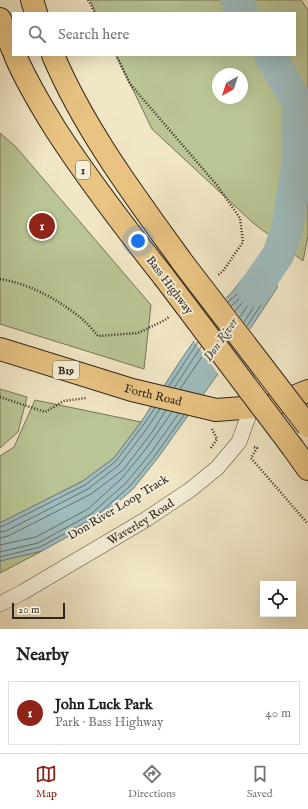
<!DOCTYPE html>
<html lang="en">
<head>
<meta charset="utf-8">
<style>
	body { margin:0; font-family:"IM FELL English",serif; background:#f2f2f2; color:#202124 }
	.controls { position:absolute; right:12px; bottom:12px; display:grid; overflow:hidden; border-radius:0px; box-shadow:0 4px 16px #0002 }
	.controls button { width:36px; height:36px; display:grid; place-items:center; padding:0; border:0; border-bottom:1px solid #e0e0e0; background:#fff; color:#202124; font:20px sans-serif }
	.compass { position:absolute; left:212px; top:68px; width:36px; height:36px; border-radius:50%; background:#fff; box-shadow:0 4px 16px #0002; rotate:219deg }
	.scale { position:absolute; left:12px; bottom:10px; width:53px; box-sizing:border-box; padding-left:4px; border:2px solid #2e251b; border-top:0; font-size:11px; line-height:14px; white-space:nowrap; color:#2e251b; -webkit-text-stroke:3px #f6efd9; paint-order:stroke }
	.you { position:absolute; left:138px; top:241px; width:14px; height:14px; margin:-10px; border:3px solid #fff; border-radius:50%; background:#1a73e8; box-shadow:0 0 0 6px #1a73e833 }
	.badge { display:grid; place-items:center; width:26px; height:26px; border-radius:50%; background:#8f2418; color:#fff; font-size:13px; font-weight:700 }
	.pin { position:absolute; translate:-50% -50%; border:2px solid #fff; box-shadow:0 1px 4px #0006 }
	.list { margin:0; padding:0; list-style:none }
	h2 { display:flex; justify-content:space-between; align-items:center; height:52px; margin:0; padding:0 16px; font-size:17px }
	h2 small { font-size:13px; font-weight:400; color:#757577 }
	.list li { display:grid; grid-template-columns:26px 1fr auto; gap:12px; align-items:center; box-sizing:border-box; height:64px; margin:0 8px 8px; padding:0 8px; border:1px solid #e0e0e0; border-radius:0px }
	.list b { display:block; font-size:15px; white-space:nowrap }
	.list p { margin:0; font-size:13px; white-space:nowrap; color:#757577 }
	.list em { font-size:13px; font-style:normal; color:#757577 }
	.icon { flex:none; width:22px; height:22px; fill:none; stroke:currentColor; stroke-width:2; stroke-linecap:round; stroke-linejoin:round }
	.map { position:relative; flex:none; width:308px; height:629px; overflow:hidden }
	.search { position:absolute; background:#fff; box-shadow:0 4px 16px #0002; left:12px; right:12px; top:12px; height:44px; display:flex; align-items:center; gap:10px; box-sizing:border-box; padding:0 14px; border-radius:0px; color:#757577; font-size:15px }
	.sheet { height:124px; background:#fff }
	nav { display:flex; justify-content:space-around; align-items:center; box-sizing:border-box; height:56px; border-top:1px solid #e0e0e0; background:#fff; font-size:11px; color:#757577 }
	nav a { display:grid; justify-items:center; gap:2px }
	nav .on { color:#8f2418 }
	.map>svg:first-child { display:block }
</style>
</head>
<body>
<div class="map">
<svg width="308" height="629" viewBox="0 0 308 629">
	<rect width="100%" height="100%" fill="#f1e6c5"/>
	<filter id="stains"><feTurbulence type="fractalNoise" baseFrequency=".005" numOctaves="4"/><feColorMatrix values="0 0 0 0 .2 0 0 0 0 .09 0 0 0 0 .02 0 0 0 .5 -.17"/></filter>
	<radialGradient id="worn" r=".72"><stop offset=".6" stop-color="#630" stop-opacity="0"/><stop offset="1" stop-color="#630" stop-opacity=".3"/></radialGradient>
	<g fill="#bac595" stroke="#747558" fill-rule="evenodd">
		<path d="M 90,0 L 301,0 L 308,10 L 308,236 L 303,261 L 252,222 L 152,129 L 116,55 L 295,55 L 295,13 L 96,13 ZM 218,74 L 242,74 L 242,98 L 218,98 Z"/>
		<path d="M 0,133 L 16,147 L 151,305 L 144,369 L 0,324 Z"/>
		<path d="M 0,389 L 27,397 L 18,432 L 0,448 Z"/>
		<path d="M 35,400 L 141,422 L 114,458 L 83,481 L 0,523 L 0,456 L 14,447 Z"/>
		<path d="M 42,551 L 0,573 L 0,561 Z"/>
	</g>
	<path fill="#9fbdbf" stroke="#72807d" d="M 278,255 L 277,288 L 248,332 L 157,459 L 133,489 L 96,521 L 42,551 L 0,561 L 0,523 L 83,481 L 114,458 L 141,422 L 180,361 L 219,305 L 232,292 L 254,264 Z"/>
	<path fill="#f1e6c5" d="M 225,297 L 251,331 L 219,375 L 193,340 L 218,304 Z"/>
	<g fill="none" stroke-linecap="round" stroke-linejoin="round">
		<g stroke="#66716d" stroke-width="1">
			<path d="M 228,302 L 236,295 L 257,267 L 271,262 L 273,262 L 273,287 L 247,326"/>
			<path d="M 231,306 L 240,298 L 260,272 L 266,269 L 268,270 L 268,285 L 244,322"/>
			<path d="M 235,311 L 251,293 L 254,293 L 254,296 L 240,317"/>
			<path d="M 169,386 L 198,342"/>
			<path d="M 174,388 L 201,347"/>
			<path d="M 180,389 L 205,352"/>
			<path d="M 0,527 L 3,526 L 85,485 L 116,461 L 144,424 L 155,408"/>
			<path d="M 0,532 L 6,531 L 88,489 L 119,465 L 148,427 L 160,409"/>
			<path d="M 0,538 L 8,536 L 91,494 L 123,470 L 153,431 L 166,410"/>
			<path d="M 0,545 L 36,537 L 88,509 L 122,478 L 145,450 L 172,412"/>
			<path d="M 0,552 L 38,543 L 91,514 L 126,483 L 150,454 L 179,413"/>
			<path d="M 0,557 L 40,547 L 94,518 L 130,486 L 154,457 L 184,415"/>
		</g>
		<g stroke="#9fbdbf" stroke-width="32">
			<path d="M 237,0 L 243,13"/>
			<path d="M 253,291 L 278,255 L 287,230 L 298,160 L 297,102 L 270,55"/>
		</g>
		<g stroke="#5f5546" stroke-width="16">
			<g id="minor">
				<path id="s1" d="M 0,604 L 23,592 L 145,520 L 190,490 L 217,468 L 239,442 L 248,417 L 246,407"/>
			</g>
		</g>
		<g stroke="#2e251b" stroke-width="24">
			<g id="primary">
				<path id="s2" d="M 0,349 L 132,390 L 216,410 L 271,406 L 308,391"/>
			</g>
		</g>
		<g stroke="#2e251b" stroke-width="24">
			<g id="motorway">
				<path d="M 32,0 L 36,13"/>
				<path d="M 0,19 L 13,50"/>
				<path d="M 15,55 C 26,81 41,106 56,130 C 89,181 126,229 164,277"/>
				<path d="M 53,55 C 84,129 136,198 183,263"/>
				<path d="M 293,448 L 308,469"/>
			</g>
		</g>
		<g stroke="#2e251b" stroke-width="2.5" stroke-dasharray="1 2" stroke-linecap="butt">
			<path d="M 88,0 L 95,13"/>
			<path d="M 116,55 L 130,84 L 216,184 L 240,218 L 243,242 L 223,271 L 217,276"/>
			<path d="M 0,279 C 30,284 57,299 81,318 C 87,323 93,330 98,336 L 138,333 L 165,320 L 170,316"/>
			<path d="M 0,397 L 45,412 L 64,401 L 86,398"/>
			<path d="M 254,447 L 257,448 L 251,458 L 308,524"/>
			<path d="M 211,448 L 217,439 L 212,429"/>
		</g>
		<use href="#minor" stroke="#f6efd9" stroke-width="15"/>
		<use href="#primary" stroke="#e8c382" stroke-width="22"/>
		<use href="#motorway" stroke="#e8c382" stroke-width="22"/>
		<g stroke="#2e251b" stroke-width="24" stroke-linecap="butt">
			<g id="motorway-bridge">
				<path d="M 183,263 L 308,426"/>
				<path d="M 164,277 L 293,448"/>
			</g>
		</g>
		<use href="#motorway-bridge" stroke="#e8c382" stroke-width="22"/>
	</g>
	<g text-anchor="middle" stroke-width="4" stroke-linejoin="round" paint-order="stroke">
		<g fill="#f6efd9" stroke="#6a6254" stroke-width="1">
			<rect x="76" y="161" width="14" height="18" rx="3"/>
			<rect x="53" y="361" width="26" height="18" rx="3"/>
		</g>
		<g font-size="11" font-weight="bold" fill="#2e251b">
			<text x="83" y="174">1</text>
			<text x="66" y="374">B19</text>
		</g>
		<g font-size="12" fill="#2e251b" stroke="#f6efd9">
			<text transform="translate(170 285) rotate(53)" y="4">Bass Highway</text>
			<text dy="4" stroke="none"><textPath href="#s2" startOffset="160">Forth Road</textPath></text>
			<text transform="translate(118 507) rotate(-31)" y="4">Don River Loop Track</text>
			<text dy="4" stroke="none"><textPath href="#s1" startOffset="163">Waverley Road</textPath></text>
		</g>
		<g font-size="13" font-style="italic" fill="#50534c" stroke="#f6efd9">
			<text transform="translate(220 339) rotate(-55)" y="5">Don River</text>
		</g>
	</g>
	<rect width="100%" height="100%" filter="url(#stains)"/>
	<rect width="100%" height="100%" fill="url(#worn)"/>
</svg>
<div class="controls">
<button><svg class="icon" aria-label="locate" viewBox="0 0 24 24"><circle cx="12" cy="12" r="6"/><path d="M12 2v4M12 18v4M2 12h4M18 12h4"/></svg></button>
</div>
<svg class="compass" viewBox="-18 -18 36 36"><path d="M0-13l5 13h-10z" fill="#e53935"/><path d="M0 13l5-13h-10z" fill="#757577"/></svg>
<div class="scale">20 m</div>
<div class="you"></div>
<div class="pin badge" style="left:42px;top:226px">1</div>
<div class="search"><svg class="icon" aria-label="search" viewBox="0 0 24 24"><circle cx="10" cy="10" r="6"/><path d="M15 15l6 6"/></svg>Search here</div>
</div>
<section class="sheet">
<h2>Nearby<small></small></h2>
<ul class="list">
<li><span class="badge">1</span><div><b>John Luck Park</b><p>Park · Bass Highway</p></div><em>40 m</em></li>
</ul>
</section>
<nav>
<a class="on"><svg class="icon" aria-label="map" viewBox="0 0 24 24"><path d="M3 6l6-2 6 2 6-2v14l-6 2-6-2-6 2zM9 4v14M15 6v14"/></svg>Map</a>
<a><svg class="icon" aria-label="directions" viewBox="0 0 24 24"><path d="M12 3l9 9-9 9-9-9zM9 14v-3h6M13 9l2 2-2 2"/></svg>Directions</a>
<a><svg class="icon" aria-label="saved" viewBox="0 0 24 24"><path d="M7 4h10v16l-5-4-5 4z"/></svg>Saved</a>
</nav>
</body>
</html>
